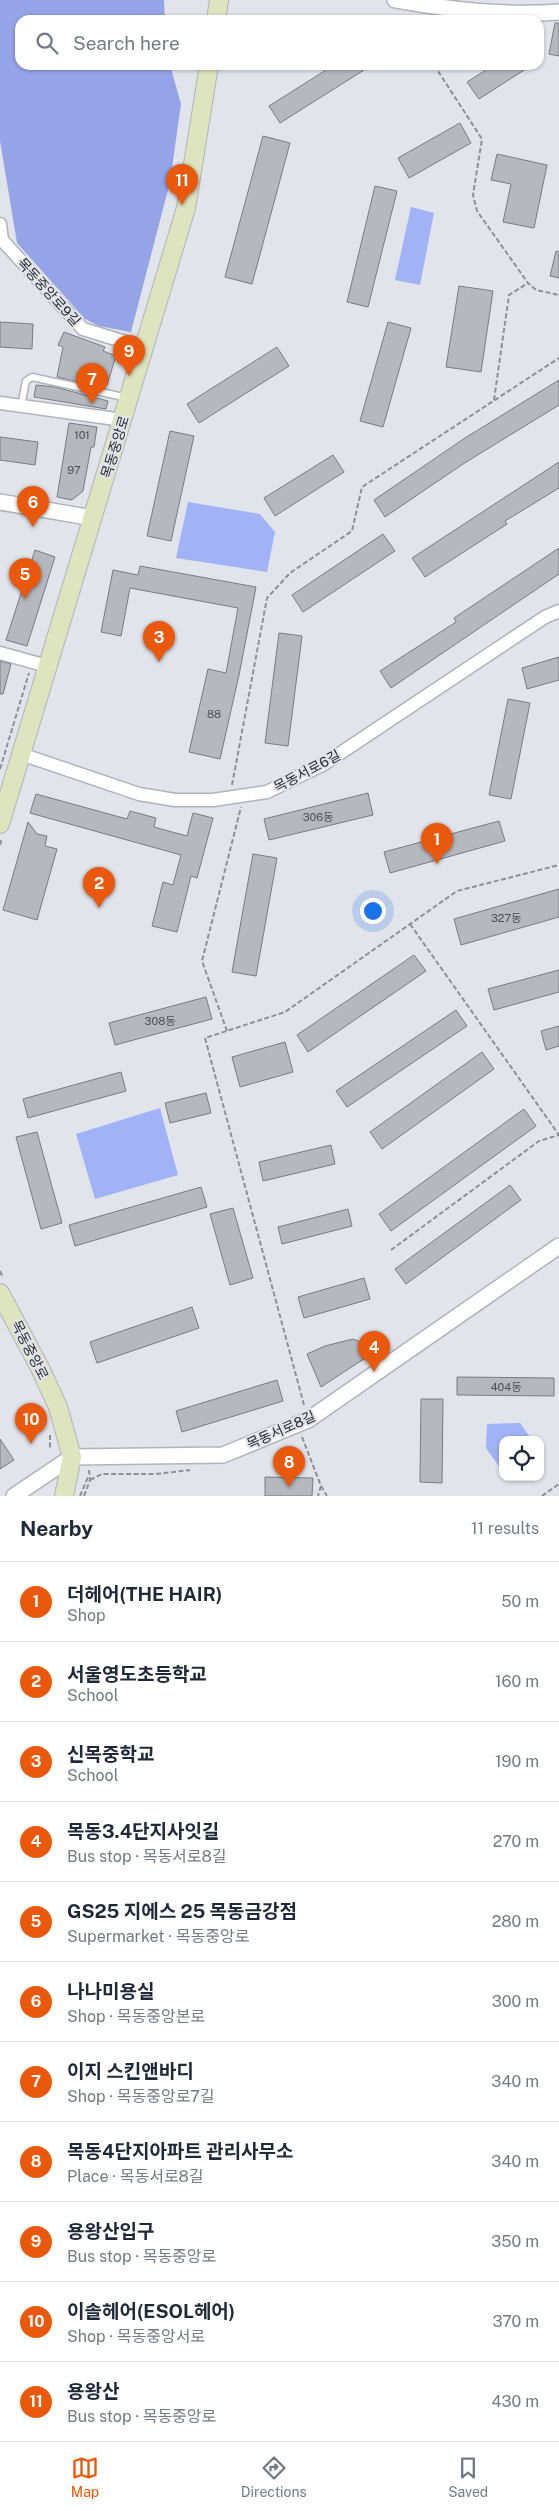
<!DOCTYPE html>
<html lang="en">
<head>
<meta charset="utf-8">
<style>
	body { margin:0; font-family:"Public Sans","Noto Sans KR",sans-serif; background:#f6f6f7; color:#1f2937 }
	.controls { position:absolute; right:15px; bottom:15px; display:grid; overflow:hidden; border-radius:10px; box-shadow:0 1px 4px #0004 }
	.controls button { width:45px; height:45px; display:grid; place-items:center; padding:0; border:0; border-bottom:1px solid #e0e1e3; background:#fff; color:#1f2937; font:25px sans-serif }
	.you { position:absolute; left:372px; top:910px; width:18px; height:18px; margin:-12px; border:4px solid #fff; border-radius:50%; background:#1a73e8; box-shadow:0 0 0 8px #1a73e833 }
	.badge { display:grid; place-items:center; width:32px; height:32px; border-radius:50%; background:#ea580c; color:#fff; font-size:16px; font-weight:700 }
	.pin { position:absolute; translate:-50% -41px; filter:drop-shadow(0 1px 2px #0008) }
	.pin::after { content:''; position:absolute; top:26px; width:18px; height:15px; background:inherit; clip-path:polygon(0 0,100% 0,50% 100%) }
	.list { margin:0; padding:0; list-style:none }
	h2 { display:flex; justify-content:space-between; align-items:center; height:65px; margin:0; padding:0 20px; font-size:21px }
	h2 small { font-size:16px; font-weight:400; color:#747a83 }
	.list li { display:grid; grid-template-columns:32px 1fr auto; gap:15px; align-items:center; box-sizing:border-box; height:80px; padding:0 20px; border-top:1px solid #e0e1e3 }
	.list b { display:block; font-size:19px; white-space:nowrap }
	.list p { margin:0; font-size:16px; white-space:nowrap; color:#747a83 }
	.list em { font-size:16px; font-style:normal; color:#747a83 }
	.icon { flex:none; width:28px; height:28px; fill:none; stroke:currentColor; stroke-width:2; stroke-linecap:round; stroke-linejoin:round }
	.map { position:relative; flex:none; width:559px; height:1496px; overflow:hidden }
	.search { position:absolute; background:#fff; box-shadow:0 1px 4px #0004; left:15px; right:15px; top:15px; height:55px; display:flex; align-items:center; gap:12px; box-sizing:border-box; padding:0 18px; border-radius:15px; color:#747a83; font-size:19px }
	.sheet { height:945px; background:#fff }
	nav { display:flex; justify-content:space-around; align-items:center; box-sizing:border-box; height:70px; border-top:1px solid #e0e1e3; background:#fff; font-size:14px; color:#747a83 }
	nav a { display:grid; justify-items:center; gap:2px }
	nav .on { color:#ea580c }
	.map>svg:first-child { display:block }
</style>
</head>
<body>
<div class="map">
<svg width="559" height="1496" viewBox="0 0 559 1496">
	<rect width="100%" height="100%" fill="#e1e4eb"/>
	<g fill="#a1b2f6">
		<path d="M 411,207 L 434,213 L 420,285 L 395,280 Z"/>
		<path d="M 188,502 L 260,514 L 275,532 L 267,572 L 176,558 Z"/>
		<path d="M 160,1108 L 178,1175 L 95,1199 L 76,1134 Z"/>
		<path d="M 520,1423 L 532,1440 L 503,1440 L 503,1472 L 486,1448 L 487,1424 Z"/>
	</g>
	<path fill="#94a4e7" d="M 0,0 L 164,0 L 165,20 L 20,20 L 20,65 L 170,65 L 181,104 L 170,182 L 131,332 L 99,326 L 85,319 L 17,243 L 0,141 Z"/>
	<g fill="#b6b8bf" stroke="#7a7b82">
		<path d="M 555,23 L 559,23 L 559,56 L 549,54 Z"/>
		<path d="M 334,65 L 372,65 L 280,123 L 269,106 Z"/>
		<path d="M 494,65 L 532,65 L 479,99 L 467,82 Z"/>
		<path d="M 460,123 L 471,143 L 409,178 L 398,158 Z"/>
		<path d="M 263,136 L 290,143 L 252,284 L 225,277 Z"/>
		<path d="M 497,154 L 547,165 L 534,228 L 503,222 L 511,184 L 491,180 Z"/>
		<path d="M 375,186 L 397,191 L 368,307 L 347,302 Z"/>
		<path d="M 556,251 L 559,252 L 559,278 L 550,276 Z"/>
		<path d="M 459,286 L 493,291 L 481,372 L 446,367 Z"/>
		<path d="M 0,322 L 33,324 L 32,349 L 0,347 Z"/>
		<path d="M 388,322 L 411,328 L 383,427 L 360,421 Z"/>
		<path d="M 64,332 L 105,347 L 103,351 L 116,356 L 107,385 L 102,387 L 57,377 L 63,347 L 58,345 Z"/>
		<path d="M 277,347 L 289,366 L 199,423 L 187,404 Z"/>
		<path d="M 559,380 L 559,405 L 463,464 L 385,517 L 374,500 L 465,438 Z"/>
		<path d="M 36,385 L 55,387 L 108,401 L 106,409 L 34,397 Z"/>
		<path d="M 69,423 L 97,427 L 94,447 L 91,447 L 83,491 L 72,500 L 57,497 Z"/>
		<path d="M 170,431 L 194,436 L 171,541 L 147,536 Z"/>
		<path d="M 0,437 L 38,442 L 35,465 L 0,460 Z"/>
		<path d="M 333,455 L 344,472 L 275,516 L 264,498 Z"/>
		<path d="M 559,462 L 559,488 L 505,521 L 507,524 L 425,577 L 412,558 Z"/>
		<path d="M 383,534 L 395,551 L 303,612 L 292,595 Z"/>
		<path d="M 559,548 L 559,574 L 391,688 L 380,671 L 456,622 L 454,618 Z"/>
		<path d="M 35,550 L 55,557 L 27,646 L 6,640 Z"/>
		<path d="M 140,566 L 256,587 L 239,675 L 220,759 L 189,752 L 208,669 L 226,673 L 238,608 L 130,588 L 121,636 L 101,632 L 113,570 L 138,575 Z"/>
		<path d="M 279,633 L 302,636 L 288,746 L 265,743 Z"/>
		<path d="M 559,657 L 559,680 L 527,689 L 522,668 Z"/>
		<path d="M 0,661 L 11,664 L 3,694 L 0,694 Z"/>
		<path d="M 508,699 L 530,703 L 511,799 L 489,795 Z"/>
		<path d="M 368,793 L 373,815 L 269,840 L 264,819 Z"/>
		<path d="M 36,794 L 127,819 L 130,811 L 156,818 L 154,827 L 187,836 L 193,813 L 213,818 L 197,878 L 191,876 L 177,932 L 152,926 L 163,882 L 173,885 L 181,855 L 30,813 Z"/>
		<path d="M 499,821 L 505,841 L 390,873 L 384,852 Z"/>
		<path d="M 28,822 L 37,834 L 47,836 L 45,846 L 57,849 L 37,920 L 3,910 Z"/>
		<path d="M 253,854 L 277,858 L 256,976 L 232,972 Z"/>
		<path d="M 559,889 L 559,917 L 461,945 L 454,919 Z"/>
		<path d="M 414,955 L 426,971 L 308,1052 L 297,1035 Z"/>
		<path d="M 559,970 L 559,992 L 494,1010 L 488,989 Z"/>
		<path d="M 206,997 L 212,1019 L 115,1045 L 109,1023 Z"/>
		<path d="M 456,1010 L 467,1026 L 347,1107 L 336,1091 Z"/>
		<path d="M 559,1026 L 559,1046 L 546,1050 L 541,1031 Z"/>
		<path d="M 285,1042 L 293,1072 L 240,1087 L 232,1057 Z"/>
		<path d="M 482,1052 L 494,1069 L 382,1149 L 370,1132 Z"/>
		<path d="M 121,1072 L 126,1091 L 28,1118 L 23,1099 Z"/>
		<path d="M 206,1093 L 211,1113 L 170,1123 L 165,1103 Z"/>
		<path d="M 524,1109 L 536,1126 L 391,1231 L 379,1214 Z"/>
		<path d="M 37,1132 L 62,1223 L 41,1229 L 16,1137 Z"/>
		<path d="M 331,1145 L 335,1164 L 263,1181 L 259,1162 Z"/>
		<path d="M 510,1185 L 521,1200 L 406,1284 L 395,1269 Z"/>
		<path d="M 201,1187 L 207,1207 L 75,1246 L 69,1225 Z"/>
		<path d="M 233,1208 L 253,1278 L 230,1285 L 210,1214 Z"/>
		<path d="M 348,1209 L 352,1226 L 282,1244 L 278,1227 Z"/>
		<path d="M 364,1278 L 370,1299 L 304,1318 L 298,1297 Z"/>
		<path d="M 192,1307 L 199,1328 L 97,1363 L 90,1342 Z"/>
		<path d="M 353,1339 L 379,1349 L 321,1387 L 307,1354 L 325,1346 Z"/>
		<path d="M 457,1377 L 554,1378 L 554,1396 L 457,1395 Z"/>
		<path d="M 277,1380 L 283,1401 L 182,1432 L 176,1411 Z"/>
		<path d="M 421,1399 L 443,1399 L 442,1483 L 420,1482 Z"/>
		<path d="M 0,1439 L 14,1460 L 0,1469 Z"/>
		<path d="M 265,1477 L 313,1478 L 312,1496 L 265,1496 Z"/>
	</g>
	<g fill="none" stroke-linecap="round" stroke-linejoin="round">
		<g stroke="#b1b3ba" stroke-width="9">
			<path id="service" d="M 21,406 L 26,381 L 32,377 L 128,398"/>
		</g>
		<g stroke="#b1b3ba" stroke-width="15">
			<g id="minor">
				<path d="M 0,224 L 2,240 L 83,329 L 145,348"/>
				<path d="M 0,403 L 123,420"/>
				<path d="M 0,653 L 47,666"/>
				<path d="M 21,754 L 139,794 L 175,800 L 213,800 L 267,792 L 324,764 L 545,617 L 559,611"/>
			</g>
		</g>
		<g stroke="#b1b3ba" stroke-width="18">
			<g id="tertiary">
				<path d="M 395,0 C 449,10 504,16 559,12"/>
				<path d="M 0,502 L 93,518"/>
				<path d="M 14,1496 L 72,1457 L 223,1455 L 308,1420 L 559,1246"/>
			</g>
		</g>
		<g stroke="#b1b3ba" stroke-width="20">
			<g id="secondary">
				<path d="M 216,20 L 219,0"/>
				<path d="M 0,824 L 186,208 L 209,65"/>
				<path d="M 0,1293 L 40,1368 L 58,1407 L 72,1457 L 64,1496"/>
			</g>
		</g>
		<g stroke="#8e9095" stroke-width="2" stroke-dasharray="5 2.5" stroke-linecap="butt">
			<path d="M 434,65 L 482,139 L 473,195 L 477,211 L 528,283 L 536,290 L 559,295"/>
			<path d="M 494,400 L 509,295 L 528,283"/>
			<path d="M 0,769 L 29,673"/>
			<path d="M 232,785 L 267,598 L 290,573 L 352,531 L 362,487 L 559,358"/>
			<path d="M 0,845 L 2,838"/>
			<path d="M 410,924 L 559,1135"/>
			<path d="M 227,1031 L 202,961 L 241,807"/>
			<path d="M 391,1250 L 539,1141 L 559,1135"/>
			<path d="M 0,1271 L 3,1278"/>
			<path d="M 304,1405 L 205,1038 L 285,1012 L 457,891 L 559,865"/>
			<path d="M 50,1435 L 50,1449"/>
			<path d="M 302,1437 L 321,1486 L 318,1496"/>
			<path d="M 90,1480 L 102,1474 L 156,1474 L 190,1470"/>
			<path d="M 321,1486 L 327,1496"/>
			<path d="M 80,1496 L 88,1477"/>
			<path d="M 84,1496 L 90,1480 L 89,1470"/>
			<path d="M 542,1496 L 559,1484"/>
		</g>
		<use href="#service" stroke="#fff" stroke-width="6"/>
		<use href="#minor" stroke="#fff" stroke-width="12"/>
		<use href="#tertiary" stroke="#fff" stroke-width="15"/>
		<use href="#secondary" stroke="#dee5be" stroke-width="18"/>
	</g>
	<g text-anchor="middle" stroke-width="4" stroke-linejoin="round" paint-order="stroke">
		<g font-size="11" fill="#4e4f53">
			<text x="82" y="439">101</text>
			<text x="74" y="474">97</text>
			<text x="214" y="718">88</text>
			<text x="318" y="821">306동</text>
			<text x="506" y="922">327동</text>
			<text x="160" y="1025">308동</text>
			<text x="506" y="1391">404동</text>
		</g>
		<g font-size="14" fill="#2b2c2f" stroke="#e1e4eb">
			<text transform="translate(49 292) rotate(48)" y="5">목동중앙로9길</text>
			<text transform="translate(115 447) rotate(-73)" y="5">목동중앙로</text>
			<text transform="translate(307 771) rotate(-28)" y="5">목동서로6길</text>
			<text transform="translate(30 1350) rotate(63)" y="5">목동중앙로</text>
			<text transform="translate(281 1430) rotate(-24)" y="5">목동서로8길</text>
		</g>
	</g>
</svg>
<div class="controls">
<button><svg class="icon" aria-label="locate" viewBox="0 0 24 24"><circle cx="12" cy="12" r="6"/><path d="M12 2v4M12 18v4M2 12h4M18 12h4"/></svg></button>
</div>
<div class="you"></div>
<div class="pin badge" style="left:437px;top:864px">1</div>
<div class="pin badge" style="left:99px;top:908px">2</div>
<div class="pin badge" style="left:159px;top:662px">3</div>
<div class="pin badge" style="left:374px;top:1372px">4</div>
<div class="pin badge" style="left:25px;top:599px">5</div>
<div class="pin badge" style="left:33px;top:527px">6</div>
<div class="pin badge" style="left:92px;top:404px">7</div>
<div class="pin badge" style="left:289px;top:1487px">8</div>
<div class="pin badge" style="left:129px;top:376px">9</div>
<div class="pin badge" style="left:31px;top:1444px">10</div>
<div class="pin badge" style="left:182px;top:205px">11</div>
<div class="search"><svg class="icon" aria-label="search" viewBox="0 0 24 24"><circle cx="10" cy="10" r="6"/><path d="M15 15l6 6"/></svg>Search here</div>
</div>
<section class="sheet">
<h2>Nearby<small>11 results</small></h2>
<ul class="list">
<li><span class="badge">1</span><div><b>더헤어(THE HAIR)</b><p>Shop</p></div><em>50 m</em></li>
<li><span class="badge">2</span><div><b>서울영도초등학교</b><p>School</p></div><em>160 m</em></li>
<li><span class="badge">3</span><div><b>신목중학교</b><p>School</p></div><em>190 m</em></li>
<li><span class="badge">4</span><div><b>목동3.4단지사잇길</b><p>Bus stop · 목동서로8길</p></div><em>270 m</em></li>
<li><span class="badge">5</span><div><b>GS25 지에스 25 목동금강점</b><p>Supermarket · 목동중앙로</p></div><em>280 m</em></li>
<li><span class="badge">6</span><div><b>나나미용실</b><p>Shop · 목동중앙본로</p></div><em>300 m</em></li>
<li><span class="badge">7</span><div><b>이지 스킨앤바디</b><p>Shop · 목동중앙로7길</p></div><em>340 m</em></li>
<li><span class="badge">8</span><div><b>목동4단지아파트 관리사무소</b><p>Place · 목동서로8길</p></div><em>340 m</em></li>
<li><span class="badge">9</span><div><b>용왕산입구</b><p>Bus stop · 목동중앙로</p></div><em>350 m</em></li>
<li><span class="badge">10</span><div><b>이솔헤어(ESOL헤어)</b><p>Shop · 목동중앙서로</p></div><em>370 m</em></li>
<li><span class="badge">11</span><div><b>용왕산</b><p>Bus stop · 목동중앙로</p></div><em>430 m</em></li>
</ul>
</section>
<nav>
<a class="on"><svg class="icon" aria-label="map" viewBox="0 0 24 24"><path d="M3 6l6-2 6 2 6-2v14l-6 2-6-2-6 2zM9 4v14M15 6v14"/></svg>Map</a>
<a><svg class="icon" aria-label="directions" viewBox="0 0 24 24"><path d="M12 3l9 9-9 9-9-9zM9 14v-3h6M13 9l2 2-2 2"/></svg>Directions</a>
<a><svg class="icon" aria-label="saved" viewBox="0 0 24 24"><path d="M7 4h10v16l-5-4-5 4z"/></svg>Saved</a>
</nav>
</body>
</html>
